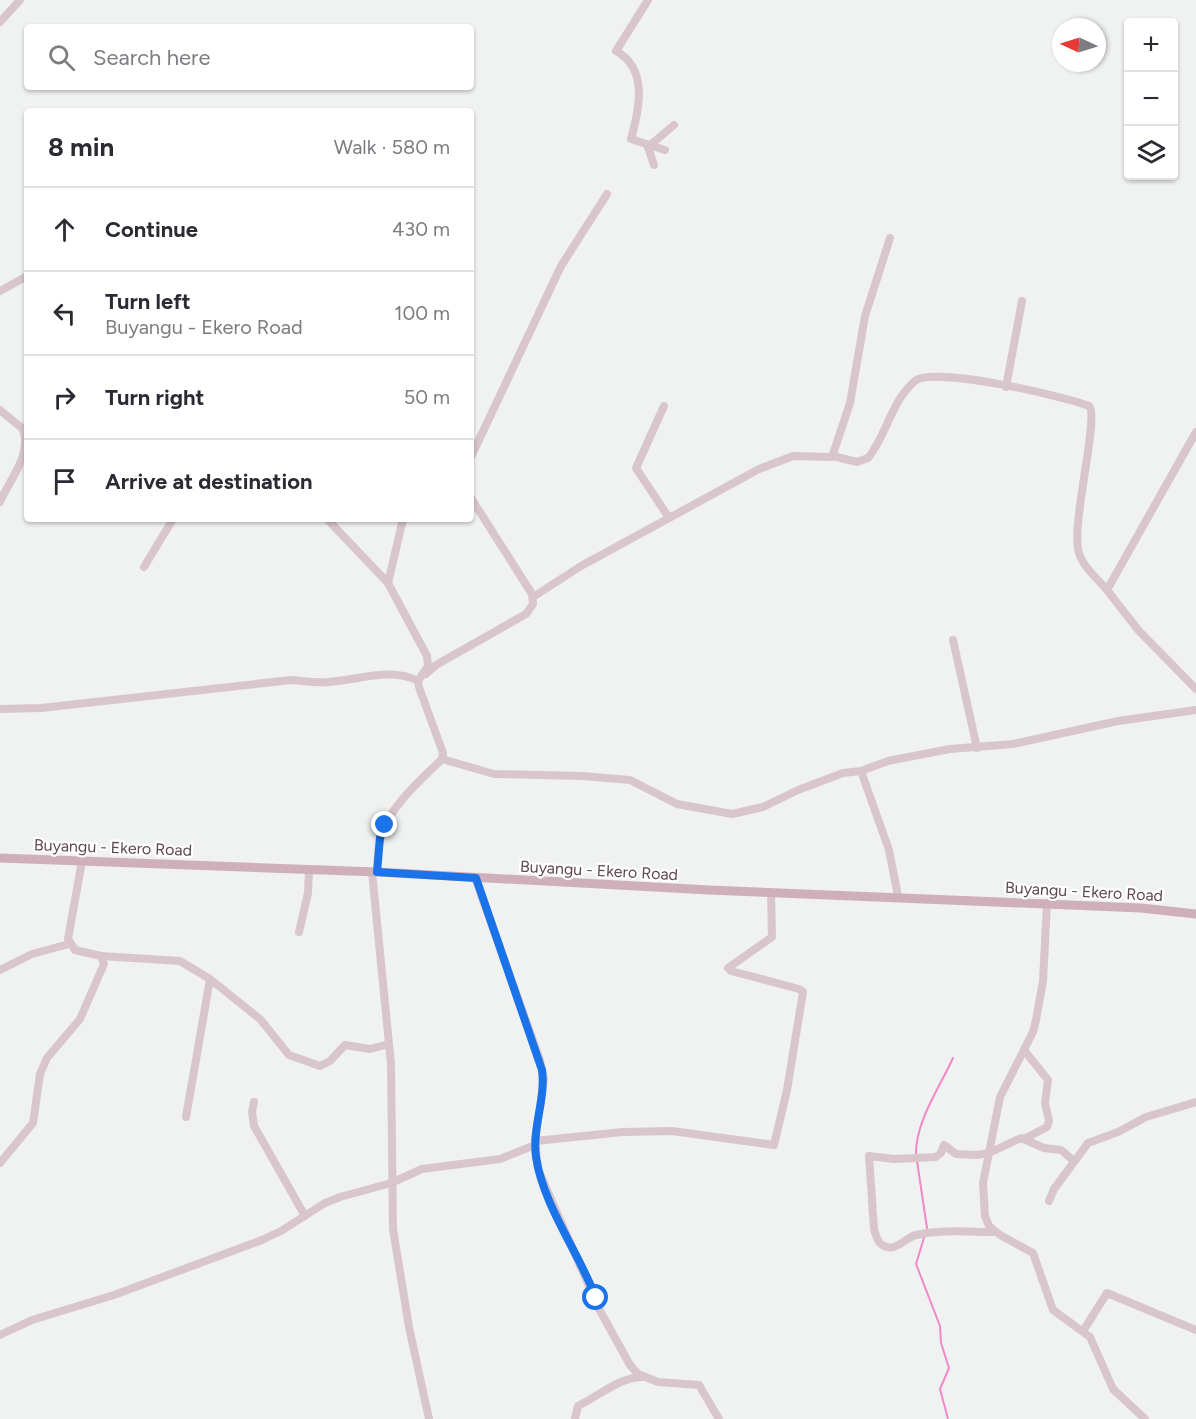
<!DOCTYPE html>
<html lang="en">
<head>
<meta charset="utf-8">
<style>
	body { margin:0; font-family:Figtree,sans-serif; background:#f7f7f7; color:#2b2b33 }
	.controls { position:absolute; right:18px; top:18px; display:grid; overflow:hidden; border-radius:6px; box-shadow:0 2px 4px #0004 }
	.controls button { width:54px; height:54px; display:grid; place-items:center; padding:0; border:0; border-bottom:2px solid #e1e1e2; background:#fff; color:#2b2b33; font:30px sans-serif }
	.compass { position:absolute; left:1052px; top:18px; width:54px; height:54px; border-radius:50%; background:#fff; box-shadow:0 2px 4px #0004; rotate:274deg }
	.stop { position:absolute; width:18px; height:18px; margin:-14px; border:4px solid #1a73e8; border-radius:50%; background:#fff }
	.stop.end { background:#1a73e8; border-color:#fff; box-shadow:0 2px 6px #0008 }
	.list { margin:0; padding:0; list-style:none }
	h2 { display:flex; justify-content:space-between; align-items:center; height:78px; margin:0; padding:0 24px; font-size:26px }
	h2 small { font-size:20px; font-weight:400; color:#7c7c81 }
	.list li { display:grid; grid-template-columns:39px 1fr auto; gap:18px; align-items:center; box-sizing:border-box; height:84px; padding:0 24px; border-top:2px solid #e1e1e2 }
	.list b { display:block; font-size:22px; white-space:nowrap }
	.list p { margin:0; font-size:20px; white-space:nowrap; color:#7c7c81 }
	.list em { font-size:20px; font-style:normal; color:#7c7c81 }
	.icon { flex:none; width:33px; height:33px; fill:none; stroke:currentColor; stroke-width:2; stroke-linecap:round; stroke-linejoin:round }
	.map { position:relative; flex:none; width:1196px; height:1419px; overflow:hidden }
	.search { position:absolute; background:#fff; box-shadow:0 2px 4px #0004; left:24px; top:24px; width:450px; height:66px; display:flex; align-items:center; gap:15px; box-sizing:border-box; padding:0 21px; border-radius:6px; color:#7c7c81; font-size:22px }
	.panel { position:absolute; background:#fff; box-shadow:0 2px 4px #0004; left:24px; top:108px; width:450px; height:414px; border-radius:6px }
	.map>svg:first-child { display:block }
</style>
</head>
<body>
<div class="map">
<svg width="1196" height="1419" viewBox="0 0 1196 1419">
	<rect width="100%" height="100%" fill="#eff2f0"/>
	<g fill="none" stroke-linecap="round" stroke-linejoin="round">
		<g stroke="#ef89c7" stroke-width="2">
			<path d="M 916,1155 C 915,1122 940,1087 953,1058"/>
			<path d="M 917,1161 L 927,1228 L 916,1264 L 940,1326 L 941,1343 L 949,1368 L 940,1389 L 948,1419"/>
		</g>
		<g stroke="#d8c6cc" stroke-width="8">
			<path d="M 648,0 L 616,51 C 649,69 639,110 631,139 L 665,150"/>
			<path d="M 0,22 L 20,0"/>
			<path d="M 648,147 L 674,125"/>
			<path d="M 648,147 L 654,165"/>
			<path d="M 0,291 L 27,276"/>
			<path d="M 1006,387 L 1022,301"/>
			<path d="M 664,406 L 636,468 L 669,518"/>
			<path d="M 0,410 L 23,429"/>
			<path d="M 1196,432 L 1107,590 L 1139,631 L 1196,689"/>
			<path d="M 833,456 L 857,462 L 868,458 C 887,435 891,401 915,381 C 933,366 1064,396 1089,406 C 1100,416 1070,526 1079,553 C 1083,567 1098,579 1107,590"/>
			<path d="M 471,457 L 561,266 L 607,194"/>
			<path d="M 0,502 C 10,478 32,456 23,429 L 27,426"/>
			<path d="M 327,519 L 388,583"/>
			<path d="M 144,567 L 173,519"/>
			<path d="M 533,597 L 581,566 L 759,469 L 793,456 L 832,457 L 850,403 L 865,316 L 890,238"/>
			<path d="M 953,640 L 977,748"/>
			<path d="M 426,674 L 436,665 L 526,614 L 533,604 L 532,594 L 471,498"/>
			<path d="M 0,709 L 41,708 L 291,680 C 304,681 317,683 329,682 C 358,680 391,667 418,681"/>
			<path d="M 442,759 L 494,774 L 582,776 L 630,780 L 677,804 L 732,814 L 763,807 L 798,790 L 843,773 L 861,771 L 888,761 L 950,749 L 1013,744 L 1118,721 L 1196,710"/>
			<path d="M 861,771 L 889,850 L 898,896"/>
			<path d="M 372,872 L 391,1064 L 393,1229 L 409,1327 L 429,1419"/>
			<path d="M 377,872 C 378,860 377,846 381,835 C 391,805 421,780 442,759 L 443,753 L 419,687 L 418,681 L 428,666 L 427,656 L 388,583 L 403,519"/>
			<path d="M 475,878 L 540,1060 L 544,1079 L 535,1141 L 538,1169 L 599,1309 L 630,1365 L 638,1374 L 658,1382 L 699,1385 L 719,1419"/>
			<path d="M 1047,903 L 1043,981 L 1036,1020 L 1033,1032 L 1000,1097 L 983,1183 L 985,1216 L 989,1226 L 1000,1235 L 1033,1253 L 1053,1310 L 1090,1337 L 1113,1389 L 1145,1419"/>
			<path d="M 299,932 L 308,893 L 309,870"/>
			<path d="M 101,956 L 180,961 L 210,979 L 186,1117"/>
			<path d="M 0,970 L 32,954 L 69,944"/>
			<path d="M 210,979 L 260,1019 L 289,1055 L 320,1066 L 330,1061 L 345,1045 L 370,1049 L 389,1044"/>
			<path d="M 1024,1050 L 1048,1080 L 1045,1103 L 1049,1121 L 1047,1127 L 1026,1138"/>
			<path d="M 254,1102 L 252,1112 L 254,1126 L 305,1216"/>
			<path d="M 535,1141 L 623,1132 L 672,1131 L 774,1145 L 787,1090 L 803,992 L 799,989 L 731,971 L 728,968 L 772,937 L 771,892"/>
			<path d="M 0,1163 L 33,1123 L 40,1074 L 47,1058 L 80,1019 L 104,964 L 101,956 L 75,950 L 68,939 L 82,861"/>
			<path d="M 1049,1201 L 1054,1189 L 1088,1143 L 1118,1132 L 1146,1117 L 1196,1102"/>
			<path d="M 995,1232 C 969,1232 941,1229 916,1235 C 906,1237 898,1250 887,1247 C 878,1245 876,1236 874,1229 L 869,1156 L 894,1159 L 936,1157 L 941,1153 L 944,1145 L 956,1154 L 976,1155 L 989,1153 L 1021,1138 L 1044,1148 L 1061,1150 L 1074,1161"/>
			<path d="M 1083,1331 L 1107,1293 L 1196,1330"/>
			<path d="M 0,1335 L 32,1320 L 114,1295 L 262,1240 L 281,1231 L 325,1203 L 340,1197 L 391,1183 L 422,1169 L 500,1159 L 535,1145"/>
			<path d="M 575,1419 L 578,1406 C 599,1396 618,1378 642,1377"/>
		</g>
		<path stroke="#cfafb9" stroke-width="9" d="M 0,858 L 377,872 L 709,890 L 1141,908 L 1196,914"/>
	</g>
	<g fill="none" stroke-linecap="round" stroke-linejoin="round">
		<path stroke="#1a73e8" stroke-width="8" d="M 385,825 L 380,838 L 377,872 L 476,878 L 542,1070 C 546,1099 532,1127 536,1157 C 543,1205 579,1253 596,1298"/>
	</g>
	<g text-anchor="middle" stroke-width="4.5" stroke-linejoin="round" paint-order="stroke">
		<g font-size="16" fill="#5e474f" stroke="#fff">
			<text transform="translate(113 847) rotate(2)" y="6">Buyangu - Ekero Road</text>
			<text transform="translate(599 870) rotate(3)" y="6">Buyangu - Ekero Road</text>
			<text transform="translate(1084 891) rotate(3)" y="6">Buyangu - Ekero Road</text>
		</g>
	</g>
</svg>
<div class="controls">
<button>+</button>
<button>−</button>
<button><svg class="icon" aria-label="layers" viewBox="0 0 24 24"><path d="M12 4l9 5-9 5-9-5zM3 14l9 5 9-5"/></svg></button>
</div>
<svg class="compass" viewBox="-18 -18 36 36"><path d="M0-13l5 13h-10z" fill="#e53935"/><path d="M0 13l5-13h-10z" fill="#7c7c81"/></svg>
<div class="stop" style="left:596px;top:1298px"></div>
<div class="stop end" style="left:385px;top:825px"></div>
<div class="search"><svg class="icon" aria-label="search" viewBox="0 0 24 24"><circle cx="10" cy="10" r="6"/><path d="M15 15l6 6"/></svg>Search here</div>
<section class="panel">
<h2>8 min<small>Walk · 580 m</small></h2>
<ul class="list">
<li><svg class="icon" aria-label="ahead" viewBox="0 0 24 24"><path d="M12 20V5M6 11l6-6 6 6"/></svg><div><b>Continue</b></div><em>430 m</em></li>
<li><svg class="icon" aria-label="left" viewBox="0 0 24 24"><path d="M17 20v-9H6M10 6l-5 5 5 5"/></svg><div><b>Turn left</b><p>Buyangu - Ekero Road</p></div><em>100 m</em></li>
<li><svg class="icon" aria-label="right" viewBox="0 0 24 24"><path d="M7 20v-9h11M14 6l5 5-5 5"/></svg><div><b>Turn right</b></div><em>50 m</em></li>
<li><svg class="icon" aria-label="arrive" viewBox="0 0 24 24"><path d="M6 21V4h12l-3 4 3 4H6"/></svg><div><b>Arrive at destination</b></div></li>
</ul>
</section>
</div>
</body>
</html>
